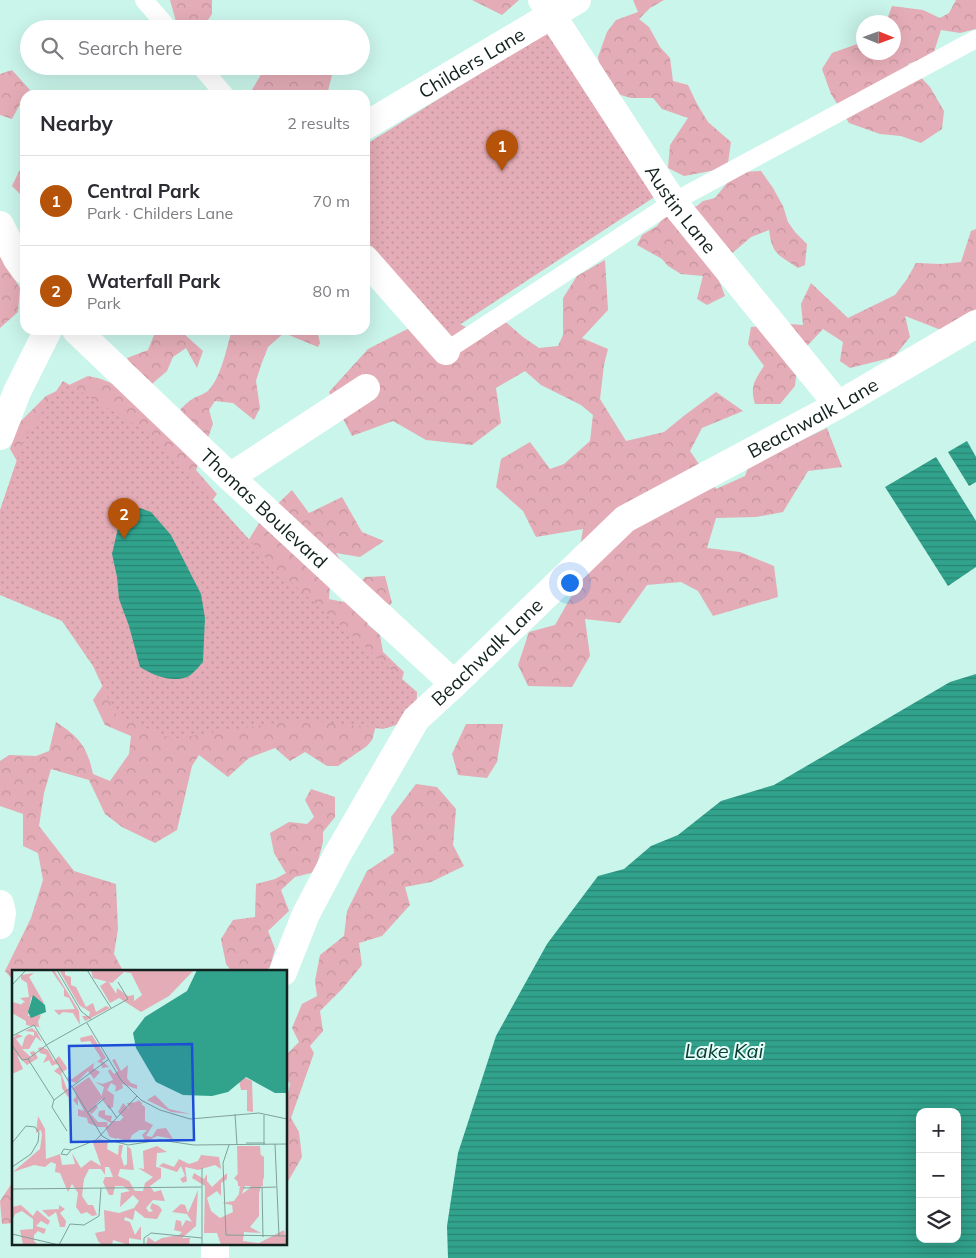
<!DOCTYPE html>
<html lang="en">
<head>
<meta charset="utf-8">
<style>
	body { margin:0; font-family:Mulish,sans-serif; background:#f2f2f3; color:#2b2b33 }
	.controls { position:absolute; right:15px; bottom:15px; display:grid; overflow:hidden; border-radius:10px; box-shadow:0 5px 20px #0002 }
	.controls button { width:45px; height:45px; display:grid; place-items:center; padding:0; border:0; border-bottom:1px solid #e1e1e2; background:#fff; color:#2b2b33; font:25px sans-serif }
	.compass { position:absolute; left:856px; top:15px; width:45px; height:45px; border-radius:50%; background:#fff; box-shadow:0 5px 20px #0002; rotate:91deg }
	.you { position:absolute; left:569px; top:582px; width:18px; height:18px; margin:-12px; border:4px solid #fff; border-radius:50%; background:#1a73e8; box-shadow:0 0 0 8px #1a73e833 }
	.badge { display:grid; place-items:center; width:32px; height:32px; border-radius:50%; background:#b45309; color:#fff; font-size:16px; font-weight:700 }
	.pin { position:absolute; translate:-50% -41px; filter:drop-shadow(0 1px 2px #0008) }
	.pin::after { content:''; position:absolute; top:26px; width:18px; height:15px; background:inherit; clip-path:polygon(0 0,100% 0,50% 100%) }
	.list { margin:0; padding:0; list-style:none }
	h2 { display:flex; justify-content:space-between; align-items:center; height:65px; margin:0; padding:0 20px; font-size:21px }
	h2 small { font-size:16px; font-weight:400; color:#7c7c81 }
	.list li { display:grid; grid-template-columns:32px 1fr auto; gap:15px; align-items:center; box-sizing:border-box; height:90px; padding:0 20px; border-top:1px solid #e1e1e2 }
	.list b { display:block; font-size:19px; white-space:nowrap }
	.list p { margin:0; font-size:16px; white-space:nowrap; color:#7c7c81 }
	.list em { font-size:16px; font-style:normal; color:#7c7c81 }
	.icon { flex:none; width:28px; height:28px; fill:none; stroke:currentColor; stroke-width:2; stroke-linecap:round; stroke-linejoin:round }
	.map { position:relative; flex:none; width:976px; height:1258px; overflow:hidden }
	.search { position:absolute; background:#fff; box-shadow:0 5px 20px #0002; left:20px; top:20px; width:350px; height:55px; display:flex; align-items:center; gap:12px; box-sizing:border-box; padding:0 18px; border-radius:28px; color:#7c7c81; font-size:19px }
	.panel { position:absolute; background:#fff; box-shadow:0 5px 20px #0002; left:20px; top:90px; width:350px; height:245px; border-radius:15px }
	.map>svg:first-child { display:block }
</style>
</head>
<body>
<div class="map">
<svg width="976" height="1258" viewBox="0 0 976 1258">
	<defs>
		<pattern id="forest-crowns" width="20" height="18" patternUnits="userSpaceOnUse" patternTransform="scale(1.25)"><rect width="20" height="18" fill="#e4acb6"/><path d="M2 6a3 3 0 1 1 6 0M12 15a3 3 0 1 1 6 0" fill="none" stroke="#c3949c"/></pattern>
		<pattern id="park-dots" width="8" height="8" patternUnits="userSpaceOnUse" patternTransform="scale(1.25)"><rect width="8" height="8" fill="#e4acb6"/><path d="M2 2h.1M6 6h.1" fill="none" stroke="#c3949c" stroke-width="1.8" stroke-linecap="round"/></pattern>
		<pattern id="water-rules" width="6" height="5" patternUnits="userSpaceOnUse" patternTransform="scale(1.25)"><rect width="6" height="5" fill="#31a28c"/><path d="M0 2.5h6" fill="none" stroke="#288472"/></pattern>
	</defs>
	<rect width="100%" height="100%" fill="#caf5ea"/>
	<g fill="url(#forest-crowns)">
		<path d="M 212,0 L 212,14 L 202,29 L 189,29 L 177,25 L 170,0 Z"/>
		<path d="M 472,0 L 519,0 L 502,15 Z"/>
		<path d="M 633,0 L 664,0 L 650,8 L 639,19 L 649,27 L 660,47 L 670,58 L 673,81 L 688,85 L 697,104 L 708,122 L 731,142 L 728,163 L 742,172 L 761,171 L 773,188 L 783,206 L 788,222 L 795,232 L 807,244 L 805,265 L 798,268 C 779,255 772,255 769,230 L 751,237 L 730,255 L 716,273 L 725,296 L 707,305 L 697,299 L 703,276 L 681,274 L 668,266 L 662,259 L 637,245 L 642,235 L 657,226 L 668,212 L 697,206 L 703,201 L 715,198 L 727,183 L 721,169 L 684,176 L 668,168 L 670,145 L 688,118 L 662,109 L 653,98 L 631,98 L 614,93 L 602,81 L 598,57 L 607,32 L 616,20 L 638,12 Z"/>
		<path d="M 956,0 L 976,0 L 976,29 L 960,33 L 941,30 L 933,55 L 908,64 L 930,87 L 944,111 L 942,129 L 921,143 L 901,136 L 880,134 L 849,123 L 831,94 L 822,69 L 832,53 L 860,43 L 863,43 L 864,52 L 894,52 L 894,22 L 886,22 L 892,6 L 923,10 L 940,18 L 949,13 Z"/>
		<path d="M 290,66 L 319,66 L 332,75 L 327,95 L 249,95 L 263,71 L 278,75 Z"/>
		<path d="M 12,70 L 30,90 L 25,95 L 12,119 L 0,115 L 0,74 Z"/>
		<path d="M 25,159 L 25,199 L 12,186 Z"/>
		<path d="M 976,229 L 976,309 L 941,330 L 905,316 L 910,337 L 894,357 L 850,368 L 840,361 L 843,342 L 823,329 L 807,346 L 797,369 L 795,386 L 780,404 L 755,404 C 750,387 754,381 764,366 L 748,344 L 751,327 L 789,324 L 803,325 L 801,304 L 811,283 L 848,318 L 895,295 L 907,279 L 916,263 L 942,264 L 961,262 L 971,231 Z"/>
		<path d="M 0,256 L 20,288 L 18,312 L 0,328 Z"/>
		<path d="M 605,260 L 608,310 L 582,338 L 608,349 L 604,365 L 600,399 L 626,441 L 664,432 L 685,415 L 716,392 L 743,411 L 702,428 L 690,451 L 716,489 L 745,476 L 759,436 L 798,442 L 827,428 L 842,467 L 808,471 L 783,512 L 756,517 L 716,518 L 707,548 L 740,552 L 774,566 L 778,597 L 713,616 L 698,591 L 681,582 L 647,585 L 620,623 L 585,619 L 590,656 L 572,687 L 528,686 L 518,665 L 529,632 L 555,625 L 572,595 L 583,529 L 536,537 L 523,511 L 496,487 L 501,459 L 530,442 L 550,469 L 564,464 L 590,441 L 593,415 L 581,405 L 541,385 L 525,371 L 496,388 L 501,423 L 472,445 L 426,440 L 393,421 L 352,436 L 329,392 L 368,349 L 439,313 L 475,332 L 493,311 L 523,337 L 539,348 L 558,346 L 563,335 L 563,298 L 577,276 Z"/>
		<path d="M 156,330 L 184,330 L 183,333 L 203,351 L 197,368 L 186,348 L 173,357 L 167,371 L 153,383 L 142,405 L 168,431 C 175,418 180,406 194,398 C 198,396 204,394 208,391 C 222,376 226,349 232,330 L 317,330 L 320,343 L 318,347 L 284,333 L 268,347 L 261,365 L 256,381 L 260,408 L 254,420 L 233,403 L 215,401 L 209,410 L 213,424 L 196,470 L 217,494 L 204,512 L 24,473 L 10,449 L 18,424 L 46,396 L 88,376 L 101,379 L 121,387 L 135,373 L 127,358 L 148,350 Z"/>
		<path d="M 292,490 L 309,513 L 342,497 L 362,532 L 384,541 L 360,557 L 336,553 L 346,569 L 330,584 L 329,599 L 343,602 L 365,577 L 385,576 L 392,603 L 367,624 L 380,635 L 383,652 L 404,672 L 398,694 L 382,704 L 372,740 L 367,746 L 338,766 L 327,766 L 305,752 L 290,761 L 275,748 L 249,758 L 228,777 L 199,755 L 192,766 L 177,830 L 155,843 L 122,827 L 105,814 L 89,780 L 51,769 L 44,793 L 39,826 L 74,871 L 116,884 L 118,929 L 114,954 L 122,969 L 121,972 L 14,972 L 14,981 L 5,971 L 31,918 L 43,880 L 38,853 L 23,846 L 23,814 L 0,806 L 0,761 L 9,755 L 36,756 L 49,751 L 56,722 C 79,737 87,746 93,774 L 110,781 L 129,754 L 131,736 L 105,725 L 93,700 L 106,681 L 235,562 L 261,520 Z"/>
		<path d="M 466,724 L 503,724 L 497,762 L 487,778 L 458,775 L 452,754 Z"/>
		<path d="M 416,784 L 437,787 L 456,809 L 453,845 L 464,866 L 431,882 L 405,887 L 410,905 L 382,936 L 359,943 L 362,965 L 343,988 L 320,1011 L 323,1031 L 310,1046 L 314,1053 L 291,1118 L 299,1132 L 302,1157 L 286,1185 L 286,1102 L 290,1084 L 286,1077 L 286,1055 L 299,1042 L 292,1028 L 302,1004 L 317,996 L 315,981 L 320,955 L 344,936 L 347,911 L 367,871 L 394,853 L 391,817 Z"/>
		<path d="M 311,789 L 335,797 L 335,817 L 323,832 L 323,842 L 315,872 L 295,877 L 281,890 L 289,911 L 268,931 L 275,949 L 270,967 L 264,972 L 232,972 L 226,964 L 221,939 L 233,920 L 255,917 L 256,884 L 275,879 L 286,873 L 274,853 L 270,833 L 289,822 L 307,824 L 314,817 L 305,800 Z"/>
		<path d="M 14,1180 L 14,1223 L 2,1224 L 0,1201 Z"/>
	</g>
	<g fill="url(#park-dots)">
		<path d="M 546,32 L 656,196 L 444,335 L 365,239 L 365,145 Z"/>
		<path d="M 63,381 L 157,438 L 276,569 L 417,692 L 416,719 L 383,729 L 300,719 L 172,739 L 116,715 L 93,666 L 62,621 L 0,595 L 0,510 L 24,439 Z"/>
	</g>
	<g fill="url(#water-rules)" fill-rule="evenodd">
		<path d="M 967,441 L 976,457 L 976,482 L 969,486 L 948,452 Z"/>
		<path d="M 936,457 L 976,521 L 976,567 L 948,586 L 885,487 Z"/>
		<path d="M 140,508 L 151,512 L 171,535 L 201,594 L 205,618 L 203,662 C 199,666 194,673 189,676 C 172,684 153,675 140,667 L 129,626 L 119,599 L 117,577 L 112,554 L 120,519 L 127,510 Z"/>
		<path d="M 976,674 L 976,1258 L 448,1258 L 447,1226 L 458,1153 L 496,1036 L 547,944 L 598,876 L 624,869 L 651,846 L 678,835 L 721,801 L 774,785 L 950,682 ZM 920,1112 L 957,1112 L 957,1239 L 920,1239 Z"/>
	</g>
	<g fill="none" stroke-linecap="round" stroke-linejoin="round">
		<g stroke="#fff" stroke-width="18">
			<path d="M 144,0 L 169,29"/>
			<path d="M 200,66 L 225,95"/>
			<path d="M 446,351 L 673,202 L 976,39"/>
		</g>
		<g stroke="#fff" stroke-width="28">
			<path id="s1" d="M 542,0 L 673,202 L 838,405"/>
			<path id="s2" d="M 365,126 L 577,0"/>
			<path d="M 0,225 L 17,259 L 25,270"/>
			<path d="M 365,259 L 446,351"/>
			<path id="s3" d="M 76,330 L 230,477 L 454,684"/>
			<path d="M 0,436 L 17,392 L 48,330"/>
			<path d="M 230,477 L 366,388"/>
			<path d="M 0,904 L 2,913 L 0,925"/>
			<path id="s4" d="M 283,972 L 306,914 L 336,857 L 416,719 L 454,684 L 625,519 L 838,405 L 976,324"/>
			<path d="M 215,1258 L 215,1244"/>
		</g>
	</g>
	<g text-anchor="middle" stroke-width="4" stroke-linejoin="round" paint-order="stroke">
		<g font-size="19" fill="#12221f" stroke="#e5fef7">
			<text dy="7" stroke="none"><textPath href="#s2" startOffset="124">Childers Lane</textPath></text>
			<text dy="7" stroke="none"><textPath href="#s1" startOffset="251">Austin Lane</textPath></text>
			<text dy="7" stroke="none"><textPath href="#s4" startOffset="789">Beachwalk Lane</textPath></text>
			<text dy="7" stroke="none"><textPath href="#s3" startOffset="259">Thomas Boulevard</textPath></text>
			<text dy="7" stroke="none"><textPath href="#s4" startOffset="384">Beachwalk Lane</textPath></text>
		</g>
		<g font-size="20" font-style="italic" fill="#083b31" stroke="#e5fef7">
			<text x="724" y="1058">Lake Kai</text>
		</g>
	</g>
	<g transform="translate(12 970)">
		<rect width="275" height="275" fill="#caf5ea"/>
		<path d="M 96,11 L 107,28 L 98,33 L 88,16 Z" fill="#e4acb6"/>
		<path d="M 39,0 L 42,0 L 67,41 L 68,55 L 61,43 L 51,42 L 47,45 L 42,40 L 63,39 L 57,28 L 52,26 L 52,19 ZM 47,0 L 53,0 L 53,5 L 59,7 L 59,15 L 64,17 L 74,37 L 81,33 L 84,42 L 94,36 L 98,38 L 73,51 L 70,46 L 77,46 L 78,42 L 67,35 ZM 79,0 L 182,0 L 157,26 L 129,42 L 104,26 L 105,18 L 116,26 L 122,25 L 122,31 L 130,25 L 119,3 L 112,2 L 100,13 L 81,8 ZM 22,3 L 17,7 L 32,33 L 29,35 L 19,27 L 16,46 L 29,45 L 26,52 L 29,63 L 27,57 L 14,55 L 14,51 L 0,43 L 0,32 L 8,34 L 10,41 L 13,32 L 8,28 L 17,27 L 15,13 L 9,9 L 9,5 ZM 20,58 L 25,62 L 30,72 L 24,67 L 17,79 L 10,79 L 21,89 L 18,82 L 22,81 L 26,88 L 15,95 L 5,85 L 11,99 L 0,104 L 0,69 L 5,64 L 11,66 L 4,69 L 10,77 L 13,67 L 17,64 L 22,66 L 22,62 L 13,61 ZM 80,65 L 94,88 L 90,91 L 97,97 L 90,98 L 89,93 L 85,92 L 89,88 L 78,71 L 69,72 L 68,68 ZM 30,77 L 36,80 L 42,91 L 47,86 L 54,96 L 55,99 L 49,103 L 55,119 L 60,123 L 56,127 L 50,118 L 49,106 L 42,101 L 48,96 L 44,94 L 40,96 L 37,90 L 31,93 L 35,85 L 28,83 L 26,78 ZM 103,89 L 109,101 L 116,95 L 115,108 L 119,113 L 125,115 L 125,119 L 110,114 L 111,118 L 103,122 L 104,116 L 99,113 L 95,120 L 102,125 L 101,137 L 97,139 L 89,128 L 92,117 L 83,112 L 91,114 L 101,110 L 96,101 L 98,99 L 102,104 L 106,101 L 100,90 ZM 82,93 L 81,98 L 88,102 L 82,109 L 76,101 L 64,113 L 56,110 L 55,107 L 60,109 ZM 63,117 L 68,117 L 86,137 L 80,144 L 76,141 L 86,152 L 95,152 L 96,156 L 99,153 L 86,146 L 87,141 L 93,140 L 93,145 L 100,146 L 99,151 L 109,151 L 105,169 L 98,167 L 93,157 L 86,157 L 76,153 L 75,148 L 66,146 L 66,139 L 72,141 L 66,129 L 66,136 L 61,130 L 64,127 ZM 143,125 L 157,139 L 179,144 L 159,142 L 135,130 ZM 126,132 L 133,137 L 133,151 L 141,155 L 134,166 L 140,167 L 145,159 L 154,158 L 161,169 L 145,166 L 134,172 L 130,165 L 135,160 L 125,160 L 106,142 L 111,133 L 117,139 L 115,133 ZM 26,146 L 33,159 L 34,189 L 48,184 L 50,195 L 63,194 L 60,183 L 69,198 L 79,190 L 89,196 L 81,173 L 87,169 L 96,172 L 95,179 L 106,185 L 107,175 L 111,175 L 109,186 L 112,196 L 115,194 L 115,176 L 119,179 L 122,200 L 108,199 L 106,206 L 117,211 L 123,221 L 131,221 L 133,213 L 141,207 L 126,198 L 132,199 L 131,181 L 145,176 L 155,182 L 145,183 L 144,197 L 149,198 L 149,208 L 138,216 L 142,222 L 149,220 L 153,231 L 141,230 L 134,238 L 137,242 L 141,241 L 138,238 L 140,233 L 147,236 L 150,240 L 145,249 L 133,248 L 123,240 L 121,250 L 113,247 L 112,250 L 118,252 L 123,265 L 129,256 L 129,270 L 117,268 L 117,275 L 101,270 L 100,275 L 90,275 L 86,271 L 83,263 L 93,261 L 92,240 L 107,243 L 122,238 L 127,231 L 121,225 L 108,237 L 109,223 L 118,221 L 111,216 L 103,216 L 101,225 L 97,225 L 91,212 L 93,207 L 101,207 L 97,197 L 93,197 L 93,205 L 89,199 L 77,199 L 72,209 L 70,226 L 76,235 L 81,235 L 85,245 L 80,246 L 75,242 L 69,244 L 64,237 L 66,223 L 60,214 L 56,222 L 48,203 L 43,202 L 44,194 L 39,192 L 33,197 L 22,195 L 1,202 L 28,179 L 30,165 L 29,160 L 24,163 ZM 246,183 L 252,187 L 252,207 L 247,223 L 247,246 L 238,257 L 249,263 L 232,262 L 231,271 L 247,273 L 272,260 L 275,275 L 209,275 L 205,263 L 192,263 L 193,216 L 180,208 L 182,203 L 192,209 L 195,204 L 195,211 L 200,217 L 215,203 L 215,209 L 209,213 L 209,226 L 205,221 L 195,228 L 199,241 L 208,248 L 221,242 L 220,235 L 210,233 L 222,231 L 227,224 L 228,214 L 222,208 L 227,203 L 235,209 L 230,224 L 238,218 ZM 189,185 L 207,187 L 209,199 L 203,195 L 186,200 L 173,197 L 175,211 L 171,213 L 168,209 L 173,206 L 169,196 L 165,202 L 147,196 L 151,193 L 162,197 L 167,189 L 177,194 L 186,191 ZM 186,220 L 184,256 L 170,268 L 178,268 L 177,275 L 134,275 L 136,267 L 143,272 L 150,268 L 167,265 L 170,262 L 162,260 L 164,250 L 169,251 L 170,257 L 174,250 L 180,252 L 175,244 L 160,242 L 169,234 L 173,235 L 176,243 ZM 9,235 L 21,246 L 25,240 L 38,251 L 36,255 L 29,251 L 24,256 L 34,259 L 32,264 L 26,261 L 22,265 L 22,271 L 26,275 L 11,275 L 8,260 L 21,259 L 21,249 L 10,241 L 3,244 L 0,251 L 0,237 ZM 47,235 L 53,239 L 48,243 L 54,251 L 53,257 L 48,257 L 44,242 L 37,247 L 30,240 L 47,239 Z" fill="#e4acb6"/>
		<path d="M 12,32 L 16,37 L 13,44 L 0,44 L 0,33 L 6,37 ZM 230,106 L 240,111 L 241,142 L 235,141 L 235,120 L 229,120 L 227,111 ZM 77,107 L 91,128 L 76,141 L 61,118 ZM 126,130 L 130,133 L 129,159 L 120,165 L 117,172 L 96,165 ZM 225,176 L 248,176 L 251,216 L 226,216 Z" fill="#e4acb6"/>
		<path d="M 185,0 L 275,0 L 275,123 L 263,123 L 234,107 L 216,122 L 200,126 L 171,125 L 144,112 L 124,78 L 121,63 L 133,47 L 175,21 ZM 21,25 L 33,35 L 34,42 L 19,48 L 16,42 Z" fill="#31a28c"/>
		<path fill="none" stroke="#80a199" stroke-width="1" d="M 45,0 L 69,41 L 80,50M 75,0 L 99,38M 0,15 L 14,0M 75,53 L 109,110 L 129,130 L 148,140 L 178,149 L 247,143 L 275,149M 0,66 L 22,55 L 90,166 L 97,170 L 116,175 L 148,170 L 182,175 L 275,174M 0,75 L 10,90 L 16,89 L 42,130 L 40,137 L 55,161M 16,89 L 36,74 L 116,29 L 106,12M 42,130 L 97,89M 96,135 L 105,148M 75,143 L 93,128M 223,144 L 225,175M 252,145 L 252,175M 0,173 L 14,156 L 23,157 L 27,163 L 26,172 L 19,184 L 0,197M 234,173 L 253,173M 263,174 L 267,266M 217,175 L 211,193 L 214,265 L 275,266M 59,180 L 55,185 L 49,184 L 52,179 L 59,180 L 84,170 L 125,126M 190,198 L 190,275M 250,217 L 251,267M 231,218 L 264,217M 0,219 L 189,217M 0,264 L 47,275M 47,275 L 58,254 L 72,255 L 87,246 L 89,218M 132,275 L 132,268 L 139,263 L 190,268"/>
		<path fill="#1d4ed8" fill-opacity="0.15" stroke="#1d4ed8" stroke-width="2.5" d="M 180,74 L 182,170 L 59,172 L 57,76 Z"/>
		<rect width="275" height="275" fill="none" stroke="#12221f" stroke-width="2.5"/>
	</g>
</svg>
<div class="controls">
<button>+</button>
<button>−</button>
<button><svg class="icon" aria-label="layers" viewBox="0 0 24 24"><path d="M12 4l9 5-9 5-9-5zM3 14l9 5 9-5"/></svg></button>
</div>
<svg class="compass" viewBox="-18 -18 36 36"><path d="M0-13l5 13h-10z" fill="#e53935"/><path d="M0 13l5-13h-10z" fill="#7c7c81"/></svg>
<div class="you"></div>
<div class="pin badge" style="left:502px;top:171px">1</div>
<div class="pin badge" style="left:124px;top:539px">2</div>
<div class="search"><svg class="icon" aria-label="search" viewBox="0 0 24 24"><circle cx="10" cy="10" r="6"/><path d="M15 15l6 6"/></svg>Search here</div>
<section class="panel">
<h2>Nearby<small>2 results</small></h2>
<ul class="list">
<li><span class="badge">1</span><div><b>Central Park</b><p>Park · Childers Lane</p></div><em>70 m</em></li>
<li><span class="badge">2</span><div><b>Waterfall Park</b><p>Park</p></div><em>80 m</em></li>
</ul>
</section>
</div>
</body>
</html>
